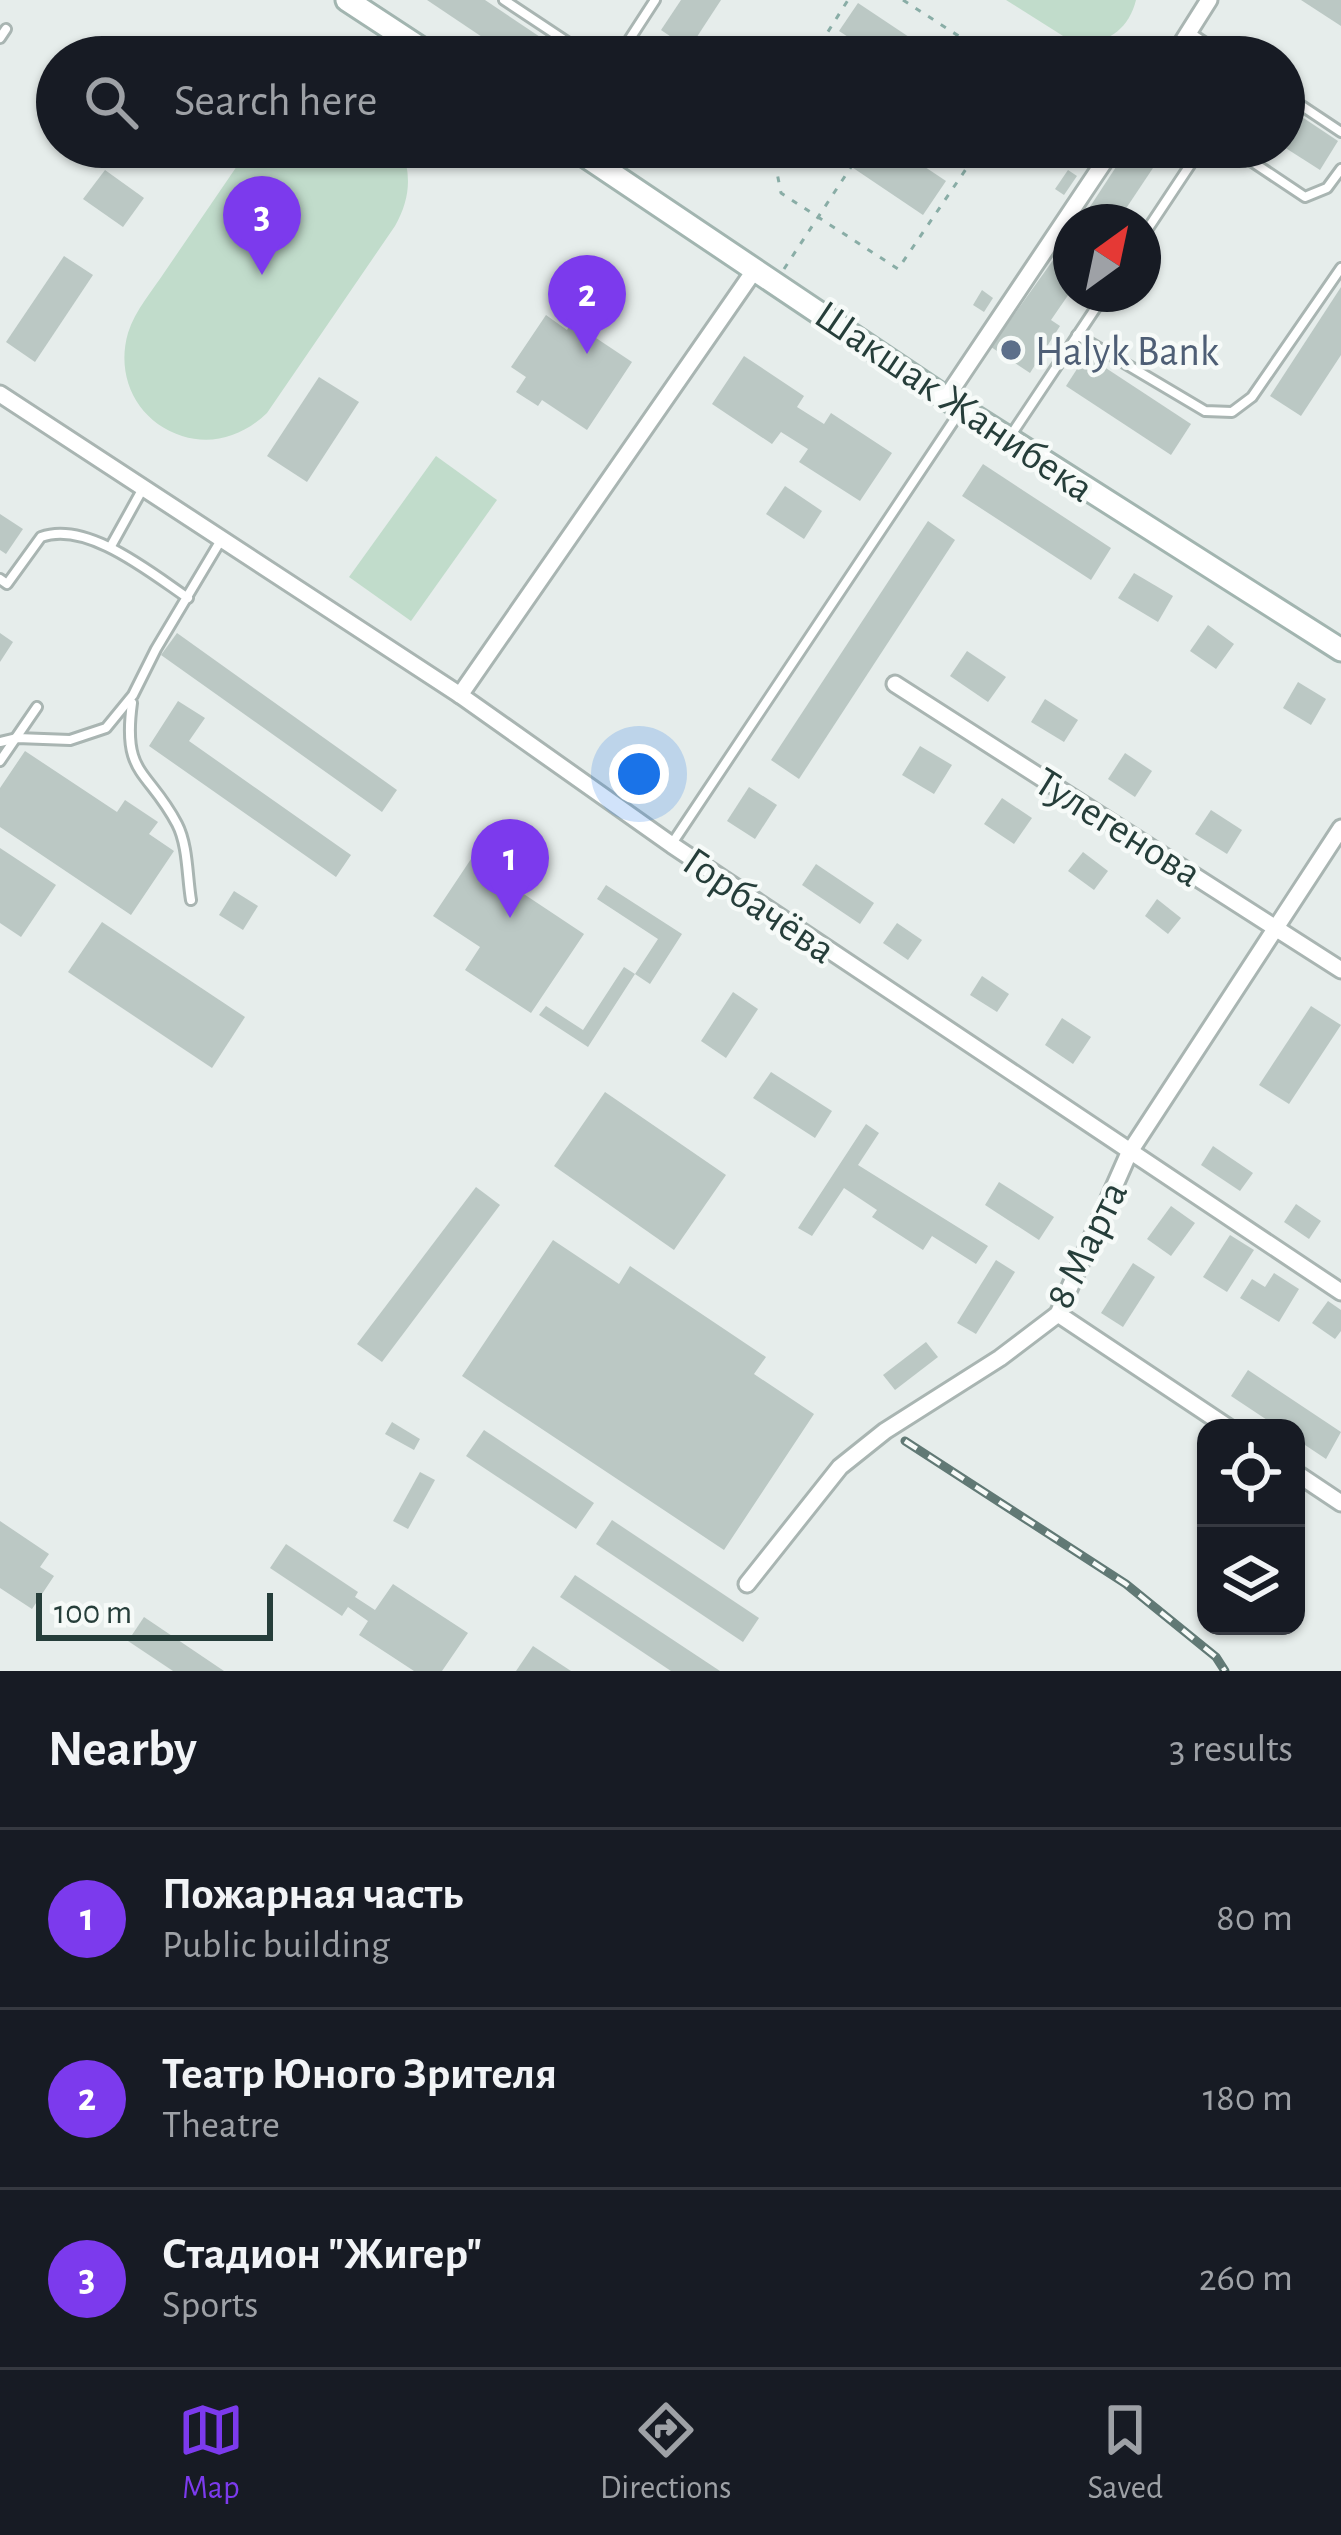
<!DOCTYPE html>
<html lang="en">
<head>
<meta charset="utf-8">
<style>
	body { margin:0; font-family:"Alegreya Sans",sans-serif; background:#20242c; color:#f1f3f6 }
	.controls { position:absolute; right:36px; bottom:36px; display:grid; overflow:hidden; border-radius:24px; box-shadow:0 3px 9px #0004 }
	.controls button { width:108px; height:108px; display:grid; place-items:center; padding:0; border:0; border-bottom:3px solid #363941; background:#171b24; color:#f1f3f6; font:60px sans-serif }
	.compass { position:absolute; left:1053px; top:204px; width:108px; height:108px; border-radius:50%; background:#171b24; box-shadow:0 3px 9px #0004; rotate:33deg }
	.scale { position:absolute; left:36px; bottom:30px; width:237px; box-sizing:border-box; padding-left:12px; border:6px solid #263e3a; border-top:0; font-size:33px; line-height:42px; white-space:nowrap; color:#263e3a; -webkit-text-stroke:9px #f6faf8; paint-order:stroke }
	.you { position:absolute; left:639px; top:774px; width:42px; height:42px; margin:-30px; border:9px solid #fff; border-radius:50%; background:#1a73e8; box-shadow:0 0 0 18px #1a73e833 }
	.badge { display:grid; place-items:center; width:78px; height:78px; border-radius:50%; background:#7c3aed; color:#fff; font-size:39px; font-weight:700 }
	.pin { position:absolute; translate:-50% -99px; filter:drop-shadow(0 3px 6px #0008) }
	.pin::after { content:''; position:absolute; top:63px; width:42px; height:36px; background:inherit; clip-path:polygon(0 0,100% 0,50% 100%) }
	.list { margin:0; padding:0; list-style:none }
	h2 { display:flex; justify-content:space-between; align-items:center; height:156px; margin:0; padding:0 48px; font-size:51px }
	h2 small { font-size:39px; font-weight:400; color:#9ea1a6 }
	.list li { display:grid; grid-template-columns:78px 1fr auto; gap:36px; align-items:center; box-sizing:border-box; height:180px; padding:0 48px; border-top:3px solid #363941 }
	.list b { display:block; font-size:45px; white-space:nowrap }
	.list p { margin:0; font-size:39px; white-space:nowrap; color:#9ea1a6 }
	.list em { font-size:39px; font-style:normal; color:#9ea1a6 }
	.icon { flex:none; width:66px; height:66px; fill:none; stroke:currentColor; stroke-width:2; stroke-linecap:round; stroke-linejoin:round }
	.map { position:relative; flex:none; width:1341px; height:1671px; overflow:hidden }
	.search { position:absolute; background:#171b24; box-shadow:0 3px 9px #0004; left:36px; right:36px; top:36px; height:132px; display:flex; align-items:center; gap:30px; box-sizing:border-box; padding:0 42px; border-radius:66px; color:#9ea1a6; font-size:45px }
	.sheet { height:696px; background:#171b24 }
	nav { display:flex; justify-content:space-around; align-items:center; box-sizing:border-box; height:168px; border-top:3px solid #363941; background:#171b24; font-size:33px; color:#9ea1a6 }
	nav a { display:grid; justify-items:center; gap:6px }
	nav .on { color:#7c3aed }
	.map>svg:first-child { display:block }
</style>
</head>
<body>
<div class="map">
<svg width="1341" height="1671" viewBox="0 0 1341 1671">
	<rect width="100%" height="100%" fill="#e6edeb"/>
	<g fill="#c1dccb">
		<path d="M 1006,0 L 1136,0 C 1128,32 1103,47 1071,41 Z"/>
		<path d="M 250,147 L 401,147 C 412,175 410,199 395,226 L 267,413 C 244,435 214,446 182,436 C 138,422 115,378 128,333 C 135,310 153,290 166,270 C 194,229 222,188 250,147 Z"/>
		<path d="M 436,456 L 497,500 L 411,621 L 349,577 Z"/>
	</g>
	<g fill="#bbc8c4">
		<path d="M 427,0 L 485,0 L 570,57 L 512,57 Z"/>
		<path d="M 681,0 L 721,0 L 689,49 L 661,30 Z"/>
		<path d="M 1301,0 L 1341,0 L 1341,26 Z"/>
		<path d="M 858,3 L 939,57 L 879,57 L 839,31 Z"/>
		<path d="M 220,37 L 252,57 L 207,57 Z"/>
		<path d="M 1284,105 L 1338,141 L 1320,170 L 1284,147 Z"/>
		<path d="M 79,147 L 96,147 L 86,163 L 74,155 Z"/>
		<path d="M 159,147 L 195,147 L 184,164 Z"/>
		<path d="M 822,147 L 895,147 L 946,181 L 923,215 Z"/>
		<path d="M 1129,147 L 1167,147 L 1117,222 L 1080,222 Z"/>
		<path d="M 105,170 L 144,198 L 123,227 L 83,199 Z"/>
		<path d="M 1068,170 L 1077,176 L 1064,195 L 1055,189 Z"/>
		<path d="M 1071,235 L 1071,291 L 1051,320 L 1060,326 L 1030,373 L 991,347 Z"/>
		<path d="M 64,256 L 93,275 L 35,362 L 6,342 Z"/>
		<path d="M 1341,287 L 1341,355 L 1301,416 L 1270,396 Z"/>
		<path d="M 982,290 L 993,298 L 984,312 L 973,305 Z"/>
		<path d="M 546,315 L 567,330 L 572,322 L 632,362 L 587,430 L 542,400 L 538,406 L 516,392 L 526,377 L 511,367 Z"/>
		<path d="M 1086,355 L 1191,424 L 1171,455 L 1066,386 Z"/>
		<path d="M 744,356 L 804,396 L 797,407 L 824,424 L 831,413 L 892,453 L 860,501 L 799,462 L 808,449 L 781,432 L 772,444 L 712,404 Z"/>
		<path d="M 319,377 L 359,402 L 307,482 L 267,456 Z"/>
		<path d="M 983,464 L 1111,548 L 1091,580 L 962,496 Z"/>
		<path d="M 785,486 L 822,511 L 804,539 L 766,514 Z"/>
		<path d="M 0,514 L 23,529 L 6,554 L 0,550 Z"/>
		<path d="M 928,521 L 955,540 L 799,779 L 771,760 Z"/>
		<path d="M 1134,573 L 1173,596 L 1158,622 L 1118,598 Z"/>
		<path d="M 1208,625 L 1234,644 L 1216,669 L 1190,651 Z"/>
		<path d="M 0,633 L 13,642 L 0,662 Z"/>
		<path d="M 177,633 L 397,790 L 382,812 L 161,655 Z"/>
		<path d="M 967,651 L 1006,677 L 988,702 L 950,676 Z"/>
		<path d="M 1298,682 L 1326,699 L 1311,725 L 1283,708 Z"/>
		<path d="M 1045,699 L 1078,720 L 1064,742 L 1031,722 Z"/>
		<path d="M 178,701 L 205,718 L 189,741 L 351,855 L 336,877 L 149,746 Z"/>
		<path d="M 920,746 L 952,765 L 934,794 L 902,775 Z"/>
		<path d="M 25,751 L 117,812 L 125,800 L 158,822 L 149,834 L 174,851 L 131,915 L 0,827 L 0,788 Z"/>
		<path d="M 1125,753 L 1152,771 L 1135,797 L 1108,779 Z"/>
		<path d="M 749,787 L 777,805 L 755,839 L 727,821 Z"/>
		<path d="M 1002,798 L 1032,818 L 1014,844 L 984,824 Z"/>
		<path d="M 1211,810 L 1242,830 L 1227,854 L 1195,834 Z"/>
		<path d="M 0,848 L 56,885 L 21,937 L 0,923 Z"/>
		<path d="M 1083,852 L 1108,871 L 1094,890 L 1068,871 Z"/>
		<path d="M 471,859 L 584,934 L 531,1013 L 465,970 L 480,947 L 433,916 Z"/>
		<path d="M 816,864 L 874,903 L 860,924 L 802,885 Z"/>
		<path d="M 606,885 L 682,934 L 650,984 L 635,974 L 658,939 L 597,899 Z"/>
		<path d="M 234,891 L 258,906 L 243,930 L 219,915 Z"/>
		<path d="M 1157,899 L 1181,918 L 1168,934 L 1145,916 Z"/>
		<path d="M 102,922 L 245,1017 L 212,1068 L 68,972 Z"/>
		<path d="M 897,923 L 922,940 L 908,960 L 883,943 Z"/>
		<path d="M 624,967 L 635,974 L 588,1047 L 539,1015 L 546,1006 L 583,1030 Z"/>
		<path d="M 982,976 L 1009,994 L 997,1012 L 970,995 Z"/>
		<path d="M 733,992 L 758,1009 L 726,1058 L 701,1041 Z"/>
		<path d="M 1311,1006 L 1341,1025 L 1289,1104 L 1259,1085 Z"/>
		<path d="M 1062,1018 L 1091,1037 L 1073,1064 L 1045,1045 Z"/>
		<path d="M 771,1072 L 832,1111 L 815,1138 L 753,1098 Z"/>
		<path d="M 605,1092 L 726,1175 L 674,1250 L 554,1166 Z"/>
		<path d="M 866,1124 L 879,1133 L 858,1165 L 988,1246 L 976,1264 L 932,1236 L 923,1250 L 872,1217 L 877,1210 L 844,1188 L 812,1236 L 798,1228 Z"/>
		<path d="M 1213,1146 L 1253,1173 L 1240,1191 L 1201,1165 Z"/>
		<path d="M 999,1182 L 1054,1217 L 1039,1240 L 985,1205 Z"/>
		<path d="M 476,1187 L 500,1205 L 382,1362 L 357,1344 Z"/>
		<path d="M 1296,1204 L 1321,1221 L 1309,1239 L 1284,1222 Z"/>
		<path d="M 1171,1206 L 1195,1223 L 1171,1256 L 1147,1239 Z"/>
		<path d="M 1230,1235 L 1254,1250 L 1227,1292 L 1203,1277 Z"/>
		<path d="M 553,1240 L 619,1284 L 630,1266 L 766,1357 L 754,1374 L 814,1414 L 724,1550 L 462,1376 Z"/>
		<path d="M 996,1260 L 1015,1272 L 976,1334 L 957,1323 Z"/>
		<path d="M 1133,1263 L 1155,1277 L 1123,1327 L 1101,1313 Z"/>
		<path d="M 1274,1273 L 1299,1289 L 1279,1322 L 1240,1298 L 1252,1279 L 1265,1287 Z"/>
		<path d="M 1328,1301 L 1341,1310 L 1341,1331 L 1335,1339 L 1312,1323 Z"/>
		<path d="M 926,1342 L 938,1357 L 895,1390 L 883,1375 Z"/>
		<path d="M 1248,1370 L 1341,1432 L 1326,1459 L 1296,1439 L 1296,1428 L 1279,1428 L 1231,1396 Z"/>
		<path d="M 392,1422 L 420,1439 L 414,1450 L 385,1434 Z"/>
		<path d="M 484,1430 L 594,1503 L 576,1529 L 466,1456 Z"/>
		<path d="M 420,1472 L 435,1480 L 408,1529 L 393,1521 Z"/>
		<path d="M 612,1520 L 759,1618 L 743,1642 L 596,1544 Z"/>
		<path d="M 0,1521 L 49,1554 L 40,1567 L 54,1576 L 32,1609 L 0,1588 Z"/>
		<path d="M 286,1544 L 358,1592 L 355,1597 L 375,1610 L 393,1584 L 468,1633 L 442,1671 L 414,1671 L 359,1635 L 368,1621 L 348,1607 L 342,1616 L 270,1568 Z"/>
		<path d="M 575,1575 L 720,1671 L 671,1671 L 560,1597 Z"/>
		<path d="M 144,1617 L 224,1671 L 173,1671 L 128,1641 Z"/>
		<path d="M 533,1646 L 571,1671 L 516,1671 Z"/>
	</g>
	<g fill="none" stroke-linecap="round" stroke-linejoin="round">
		<g stroke="#a9b5b2" stroke-width="14">
			<g id="service">
				<path d="M 504,0 L 590,57"/>
				<path d="M 1189,32 L 1227,57"/>
				<path d="M 0,38 L 6,29"/>
				<path d="M 618,57 L 655,0"/>
				<path d="M 1284,94 L 1341,132"/>
				<path d="M 1230,147 L 1305,197 L 1327,188 L 1341,169"/>
				<path d="M 1143,236 L 1202,147"/>
				<path d="M 1077,335 L 1205,411 L 1232,412 L 1252,397 L 1341,268"/>
				<path d="M 1009,438 L 1105,294"/>
				<path d="M 111,546 L 142,490"/>
				<path d="M 0,579 L 7,584 L 41,537 C 87,520 151,573 188,598"/>
				<path d="M 132,703 C 122,776 148,769 177,824 C 188,845 187,876 191,900"/>
				<path d="M 0,742 L 17,738 L 70,740 L 106,728 L 133,695 L 156,649 L 221,540"/>
				<path d="M 0,761 L 37,707"/>
				<path d="M 673,842 L 961,410"/>
			</g>
		</g>
		<g stroke="#a9b5b2" stroke-width="21">
			<g id="minor">
				<path d="M 1173,57 L 1209,0"/>
				<path d="M 0,394 L 460,695 L 672,845 L 1341,1292"/>
				<path d="M 946,398 L 1114,147"/>
				<path d="M 895,684 L 1341,970"/>
				<path d="M 460,695 L 756,268"/>
				<path d="M 1058,1314 L 1229,1428"/>
				<path d="M 1296,1473 L 1341,1503"/>
				<path d="M 747,1584 L 840,1467 L 885,1431 L 1000,1358 L 1058,1314 L 1129,1153 L 1341,828"/>
			</g>
		</g>
		<g stroke="#a2b5b0" stroke-width="27">
			<g id="secondary">
				<path d="M 347,0 L 434,57"/>
				<path d="M 572,147 L 962,409 L 1341,650"/>
			</g>
		</g>
		<g stroke="#89ada6" stroke-width="3" stroke-dasharray="6 9" stroke-linecap="butt">
			<path d="M 903,0 L 991,57"/>
			<path d="M 812,57 L 848,0"/>
			<path d="M 772,147 L 781,193 L 898,269 L 981,147"/>
			<path d="M 784,269 L 851,167"/>
		</g>
		<use href="#service" stroke="#fff" stroke-width="8"/>
		<use href="#minor" stroke="#fff" stroke-width="15"/>
		<use href="#secondary" stroke="#fff" stroke-width="21"/>
		<g stroke="#617975" stroke-width="9">
			<path id="rail" d="M 905,1441 L 1126,1584 L 1216,1657 L 1225,1671"/>
		</g>
		<use href="#rail" stroke="#f6faf8" stroke-width="4.5" stroke-dasharray="14" stroke-linecap="butt"/>
	</g>
	<circle fill="#5c6f8a" stroke="#f6faf8" stroke-width="4.5" cx="1011" cy="350" r="12"/>
	<g text-anchor="middle" stroke-width="9" stroke-linejoin="round" paint-order="stroke">
		<g font-size="42" fill="#4e5e75" stroke="#f6faf8" text-anchor="start">
			<text x="1035" y="365">Halyk Bank</text>
		</g>
		<g font-size="42" fill="#263e3a" stroke="#f6faf8">
			<text transform="translate(955 400) rotate(34)" y="15">Шакшак Жанибека</text>
			<text transform="translate(1119 826) rotate(32)" y="15">Тулегенова</text>
			<text transform="translate(760 904) rotate(34)" y="15">Горбачёва</text>
			<text transform="translate(1085 1244) rotate(-64)" y="15">8 Марта</text>
		</g>
	</g>
</svg>
<div class="controls">
<button><svg class="icon" aria-label="locate" viewBox="0 0 24 24"><circle cx="12" cy="12" r="6"/><path d="M12 2v4M12 18v4M2 12h4M18 12h4"/></svg></button>
<button><svg class="icon" aria-label="layers" viewBox="0 0 24 24"><path d="M12 4l9 5-9 5-9-5zM3 14l9 5 9-5"/></svg></button>
</div>
<svg class="compass" viewBox="-18 -18 36 36"><path d="M0-13l5 13h-10z" fill="#e53935"/><path d="M0 13l5-13h-10z" fill="#9ea1a6"/></svg>
<div class="scale">100 m</div>
<div class="you"></div>
<div class="pin badge" style="left:510px;top:918px">1</div>
<div class="pin badge" style="left:587px;top:354px">2</div>
<div class="pin badge" style="left:262px;top:275px">3</div>
<div class="search"><svg class="icon" aria-label="search" viewBox="0 0 24 24"><circle cx="10" cy="10" r="6"/><path d="M15 15l6 6"/></svg>Search here</div>
</div>
<section class="sheet">
<h2>Nearby<small>3 results</small></h2>
<ul class="list">
<li><span class="badge">1</span><div><b>Пожарная часть</b><p>Public building</p></div><em>80 m</em></li>
<li><span class="badge">2</span><div><b>Театр Юного Зрителя</b><p>Theatre</p></div><em>180 m</em></li>
<li><span class="badge">3</span><div><b>Стадион &quot;Жигер&quot;</b><p>Sports</p></div><em>260 m</em></li>
</ul>
</section>
<nav>
<a class="on"><svg class="icon" aria-label="map" viewBox="0 0 24 24"><path d="M3 6l6-2 6 2 6-2v14l-6 2-6-2-6 2zM9 4v14M15 6v14"/></svg>Map</a>
<a><svg class="icon" aria-label="directions" viewBox="0 0 24 24"><path d="M12 3l9 9-9 9-9-9zM9 14v-3h6M13 9l2 2-2 2"/></svg>Directions</a>
<a><svg class="icon" aria-label="saved" viewBox="0 0 24 24"><path d="M7 4h10v16l-5-4-5 4z"/></svg>Saved</a>
</nav>
</body>
</html>
